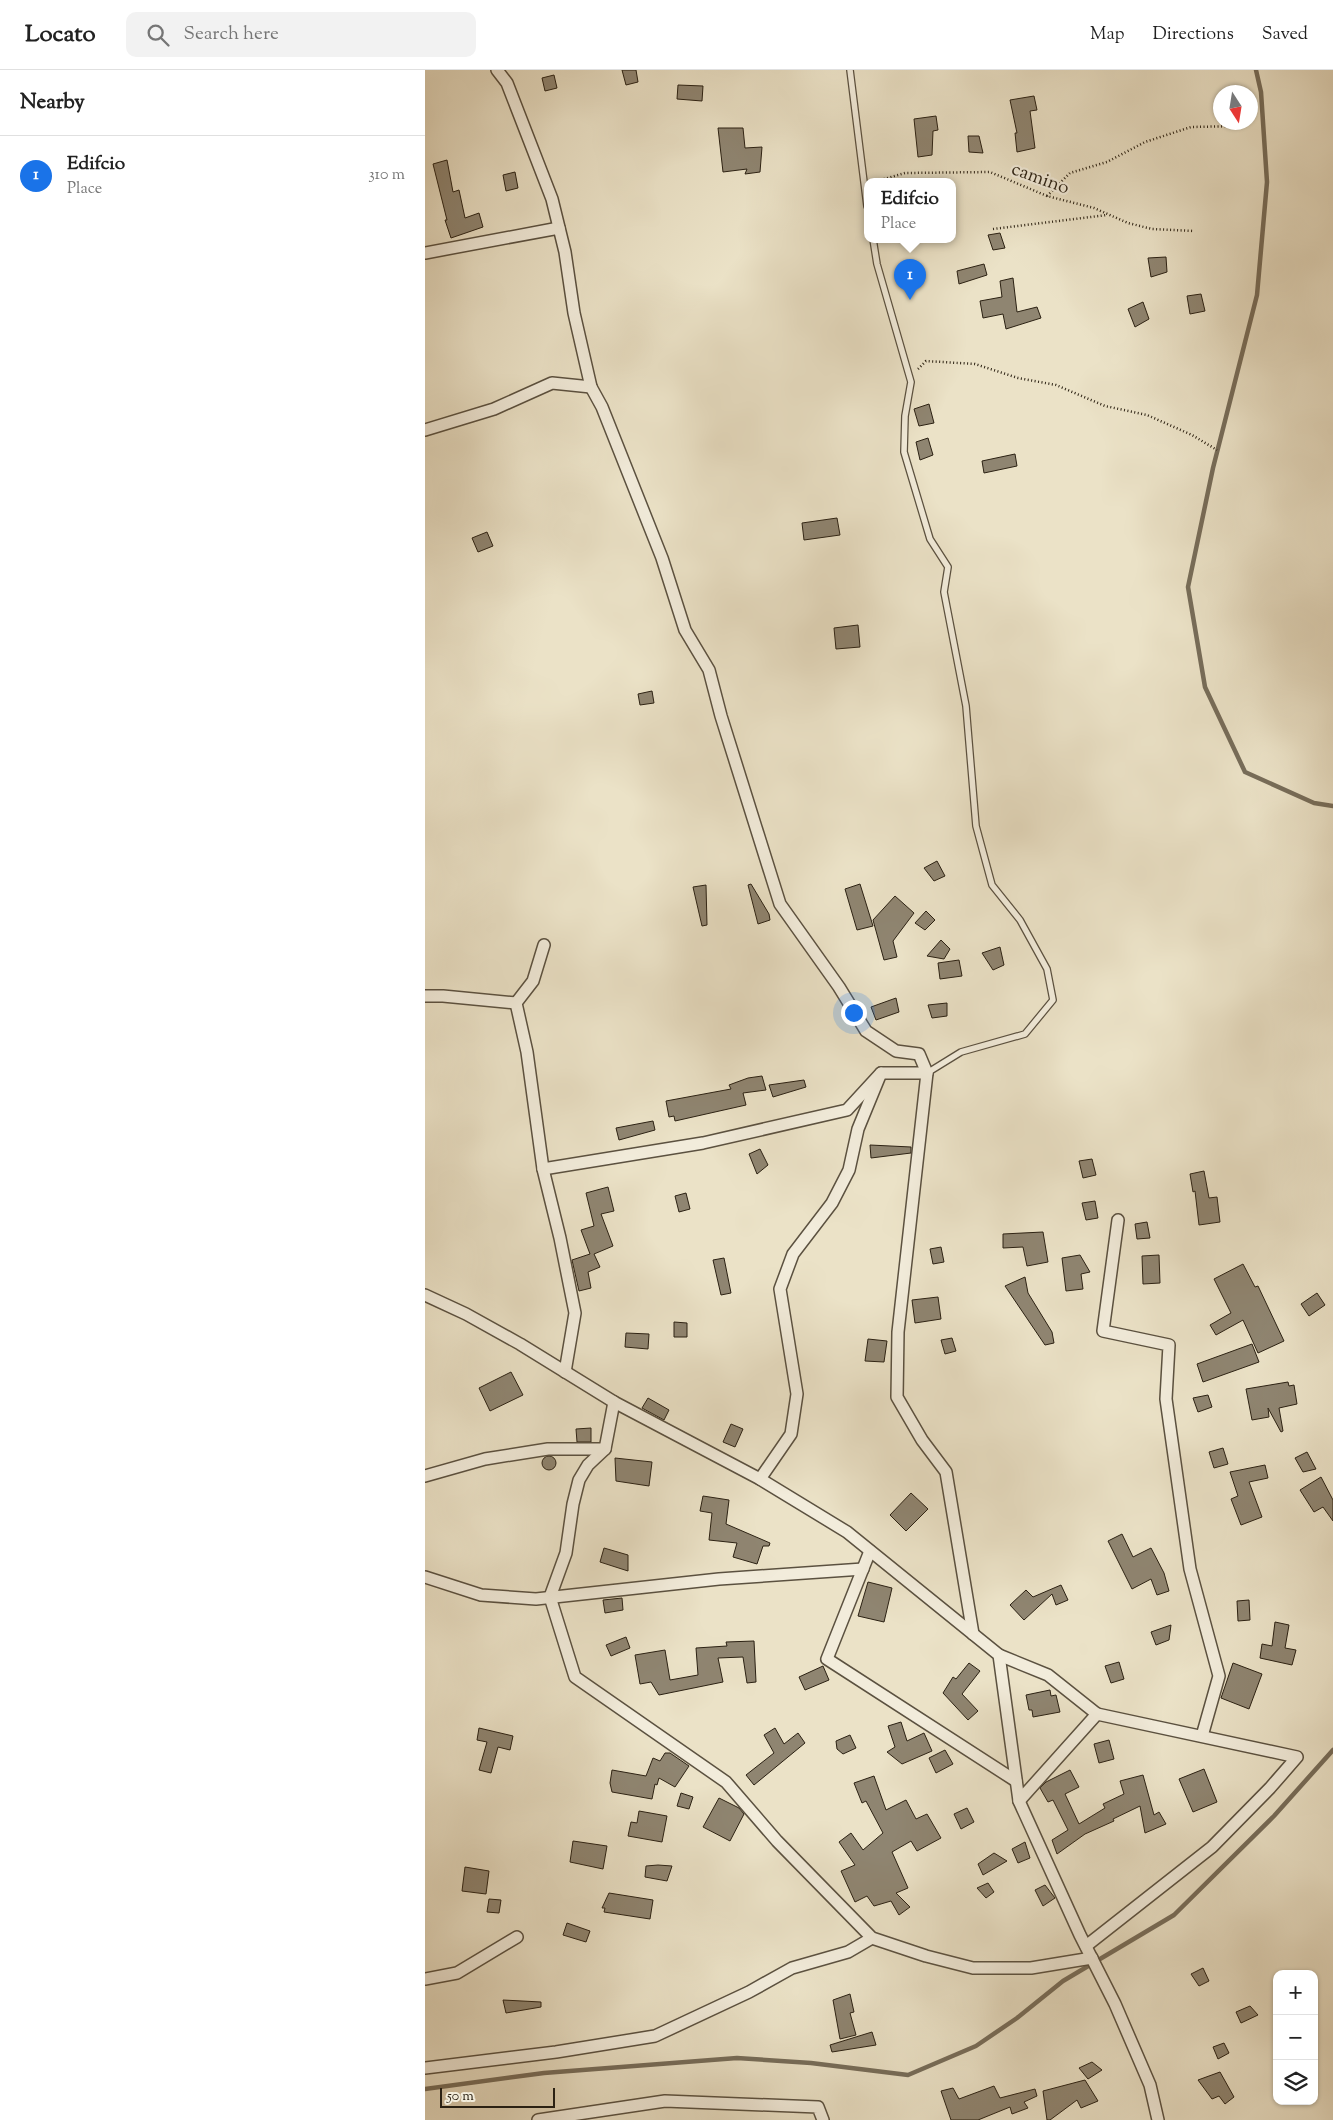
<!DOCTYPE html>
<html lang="en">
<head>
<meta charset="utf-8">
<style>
	body { margin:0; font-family:"Sorts Mill Goudy",serif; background:#f2f2f2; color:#222 }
	.controls { position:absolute; right:15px; bottom:15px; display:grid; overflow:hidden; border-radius:10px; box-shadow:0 1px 4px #0004 }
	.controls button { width:45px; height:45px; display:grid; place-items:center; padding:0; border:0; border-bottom:1px solid #e0e0e0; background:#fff; color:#222; font:25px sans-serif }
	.compass { position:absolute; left:788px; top:15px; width:45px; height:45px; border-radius:50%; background:#fff; box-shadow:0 1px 4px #0004; rotate:168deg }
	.scale { position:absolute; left:15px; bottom:12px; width:115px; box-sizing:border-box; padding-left:5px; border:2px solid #2b2113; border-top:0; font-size:14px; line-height:18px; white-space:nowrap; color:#2b2113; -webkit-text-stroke:4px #f2ecdb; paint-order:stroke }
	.you { position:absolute; left:428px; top:942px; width:18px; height:18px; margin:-12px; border:4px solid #fff; border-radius:50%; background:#1a73e8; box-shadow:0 0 0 8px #1a73e833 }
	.badge { display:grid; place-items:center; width:32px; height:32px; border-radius:50%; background:#1a73e8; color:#fff; font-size:16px; font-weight:700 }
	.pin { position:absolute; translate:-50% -41px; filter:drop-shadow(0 1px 2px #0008) }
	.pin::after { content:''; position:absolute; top:26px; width:18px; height:15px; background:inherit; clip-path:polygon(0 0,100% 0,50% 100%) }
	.popup { position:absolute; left:439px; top:108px; width:92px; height:65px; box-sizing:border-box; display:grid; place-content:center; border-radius:10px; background:#fff; filter:drop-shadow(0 1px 4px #0005); font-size:16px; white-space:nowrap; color:#767676 }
	.popup b { font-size:19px; color:#222 }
	.popup::after { content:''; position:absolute; left:50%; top:100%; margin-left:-10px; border:10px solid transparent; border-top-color:#fff }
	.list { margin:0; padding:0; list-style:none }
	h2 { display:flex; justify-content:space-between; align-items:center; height:65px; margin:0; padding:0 20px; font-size:21px }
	h2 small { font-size:16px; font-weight:400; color:#767676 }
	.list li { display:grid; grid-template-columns:32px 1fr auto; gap:15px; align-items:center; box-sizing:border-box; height:80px; padding:0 20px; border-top:1px solid #e0e0e0 }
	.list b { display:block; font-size:19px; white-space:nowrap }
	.list p { margin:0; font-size:16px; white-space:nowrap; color:#767676 }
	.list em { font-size:16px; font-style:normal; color:#767676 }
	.icon { flex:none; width:28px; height:28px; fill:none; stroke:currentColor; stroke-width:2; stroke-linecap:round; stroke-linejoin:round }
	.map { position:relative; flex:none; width:908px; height:2050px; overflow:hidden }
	header { display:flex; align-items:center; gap:30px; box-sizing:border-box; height:70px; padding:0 25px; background:#fff; border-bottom:1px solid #e0e0e0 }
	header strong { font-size:24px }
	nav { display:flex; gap:28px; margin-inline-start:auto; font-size:18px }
	.search { width:350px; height:45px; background:#f2f2f2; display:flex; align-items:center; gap:12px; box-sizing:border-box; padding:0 18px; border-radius:10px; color:#767676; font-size:19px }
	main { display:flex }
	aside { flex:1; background:#fff }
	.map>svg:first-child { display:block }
</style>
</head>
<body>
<header>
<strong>Locato</strong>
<div class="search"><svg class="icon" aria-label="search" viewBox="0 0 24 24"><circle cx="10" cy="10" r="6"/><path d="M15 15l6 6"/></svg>Search here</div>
<nav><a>Map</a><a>Directions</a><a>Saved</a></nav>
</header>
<main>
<aside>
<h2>Nearby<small></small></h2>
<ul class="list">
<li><span class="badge">1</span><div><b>Edifcio</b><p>Place</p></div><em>310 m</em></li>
</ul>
</aside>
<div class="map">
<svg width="908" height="2050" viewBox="0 0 908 2050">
	<rect width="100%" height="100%" fill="#ebe2c7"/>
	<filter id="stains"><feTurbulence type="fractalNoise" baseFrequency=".004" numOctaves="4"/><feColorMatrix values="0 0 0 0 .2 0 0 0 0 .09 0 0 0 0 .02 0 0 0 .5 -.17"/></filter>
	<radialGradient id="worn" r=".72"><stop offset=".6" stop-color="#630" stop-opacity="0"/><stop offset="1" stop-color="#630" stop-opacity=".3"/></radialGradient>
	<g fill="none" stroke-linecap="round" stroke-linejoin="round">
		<g stroke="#776d5a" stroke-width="4.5">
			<path d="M 831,0 L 836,22 L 842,112 L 832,225 L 788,398 L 763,517 L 780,617 L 820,702 L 889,733 L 908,736"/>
			<path d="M 0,2019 L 119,2003 L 312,1988 L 386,1993 L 483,2005 L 551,1976 L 592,1948 L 638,1911 L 749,1845 L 849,1746 L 908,1680"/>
		</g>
	</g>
	<g fill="#8f8571" stroke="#2b2113">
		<path d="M 197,0 L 211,0 L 213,12 L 201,15 Z"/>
		<path d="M 129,5 L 132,18 L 120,21 L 117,8 Z"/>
		<path d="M 253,15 L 278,16 L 277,31 L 252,29 Z"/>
		<path d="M 609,26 L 612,40 L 605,41 L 610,78 L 592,82 L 590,63 L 592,63 L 585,30 Z"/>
		<path d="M 511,46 L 513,60 L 508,61 L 507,85 L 493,87 L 489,49 Z"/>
		<path d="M 293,58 L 318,58 L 320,78 L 337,77 L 335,102 L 320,104 L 322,99 L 298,102 Z"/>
		<path d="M 543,66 L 554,66 L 558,83 L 544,82 Z"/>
		<path d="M 22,90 L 28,122 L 34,120 L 40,148 L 54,143 L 58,157 L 26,168 L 20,150 L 22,150 L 8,94 Z"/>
		<path d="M 90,102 L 93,118 L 81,121 L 78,105 Z"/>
		<path d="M 575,163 L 580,178 L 568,180 L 563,165 Z"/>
		<path d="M 741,187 L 742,202 L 726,207 L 723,188 Z"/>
		<path d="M 559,194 L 562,205 L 534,214 L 532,201 Z"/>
		<path d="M 588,208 L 592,242 L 612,237 L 616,248 L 581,259 L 578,244 L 558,248 L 555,231 L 577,227 L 575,211 Z"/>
		<path d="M 776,224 L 780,241 L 765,244 L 762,226 Z"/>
		<path d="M 718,232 L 724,249 L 710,257 L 703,239 Z"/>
		<path d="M 504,334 L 509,353 L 494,356 L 489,339 Z"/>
		<path d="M 503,368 L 508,385 L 495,390 L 491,372 Z"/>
		<path d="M 590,384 L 592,396 L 559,403 L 557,391 Z"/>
		<path d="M 412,448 L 415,465 L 379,470 L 377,453 Z"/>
		<path d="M 62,462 L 68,476 L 53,482 L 47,468 Z"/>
		<path d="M 433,555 L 435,577 L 411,579 L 409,558 Z"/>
		<path d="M 227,621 L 229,633 L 215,635 L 213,624 Z"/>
		<path d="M 512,791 L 520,806 L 509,811 L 499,798 Z"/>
		<path d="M 326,814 L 344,844 L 345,850 L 333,854 L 323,815 Z"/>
		<path d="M 435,814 L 448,856 L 432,860 L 420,819 Z"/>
		<path d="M 281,815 L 282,855 L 277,856 L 268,817 Z"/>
		<path d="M 470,826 L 489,843 L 468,871 L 472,887 L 459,890 L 448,850 Z"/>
		<path d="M 501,841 L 510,850 L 500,860 L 490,853 Z"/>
		<path d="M 516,870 L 525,879 L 519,889 L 502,886 Z"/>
		<path d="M 575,877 L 579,895 L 568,900 L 557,883 Z"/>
		<path d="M 534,890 L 537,906 L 515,909 L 513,893 Z"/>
		<path d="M 471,928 L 474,942 L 451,950 L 446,937 Z"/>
		<path d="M 522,933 L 522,946 L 507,948 L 503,935 Z"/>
		<path d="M 337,1006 L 341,1020 L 318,1023 L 321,1035 L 250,1051 L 249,1046 L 244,1047 L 241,1031 L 306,1019 L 304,1015 L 323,1008 Z"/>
		<path d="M 379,1010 L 381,1017 L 348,1027 L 344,1015 Z"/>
		<path d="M 228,1051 L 230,1060 L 194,1070 L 191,1058 Z"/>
		<path d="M 445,1075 L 486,1077 L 486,1083 L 446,1088 Z"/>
		<path d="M 335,1079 L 343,1095 L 332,1104 L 324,1084 Z"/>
		<path d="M 667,1089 L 671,1105 L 658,1108 L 654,1091 Z"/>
		<path d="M 779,1101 L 784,1128 L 792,1127 L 795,1152 L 774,1155 L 770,1121 L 768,1122 L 765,1104 Z"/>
		<path d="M 183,1117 L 189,1141 L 176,1144 L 188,1176 L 169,1184 L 175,1197 L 163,1202 L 166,1218 L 154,1221 L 147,1190 L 165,1184 L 156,1160 L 169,1156 L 161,1123 Z"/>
		<path d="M 261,1123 L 265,1139 L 254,1142 L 250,1126 Z"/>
		<path d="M 670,1131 L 673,1148 L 661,1150 L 657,1133 Z"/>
		<path d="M 722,1152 L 725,1168 L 712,1169 L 710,1154 Z"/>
		<path d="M 618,1162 L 623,1192 L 602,1196 L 598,1177 L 578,1178 L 578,1164 Z"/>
		<path d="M 516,1177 L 519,1192 L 508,1194 L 505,1179 Z"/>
		<path d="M 655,1185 L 665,1202 L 656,1204 L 658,1219 L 641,1221 L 637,1188 Z"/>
		<path d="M 734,1185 L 735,1213 L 718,1214 L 717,1186 Z"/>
		<path d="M 299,1188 L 306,1223 L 296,1225 L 288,1190 Z"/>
		<path d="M 818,1194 L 830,1217 L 833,1216 L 859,1271 L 833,1283 L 818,1250 L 791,1265 L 785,1255 L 806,1243 L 789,1209 Z"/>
		<path d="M 600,1207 L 603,1223 L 627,1262 L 629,1273 L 620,1275 L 580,1216 Z"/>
		<path d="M 892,1223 L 900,1235 L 884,1246 L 876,1234 Z"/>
		<path d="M 513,1227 L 516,1249 L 490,1253 L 487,1230 Z"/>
		<path d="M 249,1252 L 262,1253 L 262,1267 L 249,1267 Z"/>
		<path d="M 201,1263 L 224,1264 L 223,1279 L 200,1277 Z"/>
		<path d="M 527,1268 L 531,1281 L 520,1284 L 516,1270 Z"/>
		<path d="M 443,1269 L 462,1271 L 459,1292 L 440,1291 Z"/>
		<path d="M 827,1274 L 834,1292 L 778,1312 L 772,1294 Z"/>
		<path d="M 86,1302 L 98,1325 L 65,1341 L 54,1318 Z"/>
		<path d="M 863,1312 L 864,1316 L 869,1315 L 872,1334 L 854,1338 L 858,1361 L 856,1362 L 843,1338 L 844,1347 L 827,1350 L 821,1319 Z"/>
		<path d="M 783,1325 L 787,1337 L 773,1342 L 768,1328 Z"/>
		<path d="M 223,1328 L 244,1340 L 239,1350 L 217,1338 Z"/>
		<path d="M 306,1354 L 318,1359 L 310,1377 L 298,1372 Z"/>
		<path d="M 166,1358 L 166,1372 L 152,1372 L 151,1359 Z"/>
		<path d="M 798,1378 L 803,1394 L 789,1398 L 784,1382 Z"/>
		<path d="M 882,1382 L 891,1399 L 878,1402 L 870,1388 Z"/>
		<circle cx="124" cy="1393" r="7"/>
		<path d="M 190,1388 L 227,1392 L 224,1416 L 191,1411 Z"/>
		<path d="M 840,1395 L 843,1408 L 824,1412 L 837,1447 L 816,1455 L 806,1429 L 813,1426 L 805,1402 Z"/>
		<path d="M 896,1407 L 908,1430 L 908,1451 L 898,1437 L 889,1442 L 875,1420 Z"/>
		<path d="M 486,1423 L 503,1439 L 481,1461 L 465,1445 Z"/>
		<path d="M 278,1426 L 304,1430 L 301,1454 L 345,1473 L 344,1476 L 338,1476 L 332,1494 L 308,1487 L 312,1473 L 284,1470 L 287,1443 L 275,1441 Z"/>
		<path d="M 697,1464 L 708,1487 L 726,1478 L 739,1503 L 744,1521 L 732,1525 L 726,1509 L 707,1519 L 683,1471 Z"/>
		<path d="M 179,1478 L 203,1485 L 203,1501 L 175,1492 Z"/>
		<path d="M 443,1512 L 467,1518 L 459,1552 L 433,1546 Z"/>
		<path d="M 636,1515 L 643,1530 L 631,1535 L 627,1524 L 599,1550 L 585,1535 L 601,1520 L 608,1527 Z"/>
		<path d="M 197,1528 L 198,1540 L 180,1543 L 178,1530 Z"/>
		<path d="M 824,1530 L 825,1550 L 813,1551 L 812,1531 Z"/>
		<path d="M 850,1552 L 864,1555 L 860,1578 L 871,1580 L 867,1595 L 835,1588 L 837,1574 L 847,1576 Z"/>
		<path d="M 746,1555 L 744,1570 L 731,1575 L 726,1562 Z"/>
		<path d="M 201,1567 L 205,1578 L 186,1586 L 181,1575 Z"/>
		<path d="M 329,1571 L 331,1612 L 322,1613 L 318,1587 L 293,1588 L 298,1612 L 234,1625 L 226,1612 L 215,1614 L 210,1585 L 240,1580 L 245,1610 L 273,1605 L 271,1578 L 302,1576 L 301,1572 Z"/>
		<path d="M 694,1592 L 699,1609 L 686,1613 L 680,1596 Z"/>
		<path d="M 544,1593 L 555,1601 L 537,1624 L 553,1641 L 543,1650 L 518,1623 L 528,1607 L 531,1609 Z"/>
		<path d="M 808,1593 L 837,1604 L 824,1639 L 796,1628 Z"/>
		<path d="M 398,1596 L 404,1610 L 380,1620 L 374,1607 Z"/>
		<path d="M 625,1620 L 626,1626 L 631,1625 L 635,1642 L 608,1647 L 607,1640 L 604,1640 L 601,1625 Z"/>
		<path d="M 476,1652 L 482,1671 L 499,1663 L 507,1681 L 477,1694 L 462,1682 L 470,1677 L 463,1656 Z"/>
		<path d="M 54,1658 L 88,1666 L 85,1680 L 73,1677 L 66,1703 L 54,1700 L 62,1672 L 52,1670 Z"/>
		<path d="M 350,1658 L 359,1674 L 373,1663 L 380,1673 L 329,1715 L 321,1705 L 349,1683 L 339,1665 Z"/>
		<path d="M 425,1665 L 431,1678 L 418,1684 L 412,1679 L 411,1671 Z"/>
		<path d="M 684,1670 L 689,1689 L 674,1693 L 669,1674 Z"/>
		<path d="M 520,1680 L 528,1694 L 511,1703 L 504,1688 Z"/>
		<path d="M 240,1683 L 245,1683 L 264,1696 L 250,1717 L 234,1708 L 232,1715 L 230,1714 L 227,1729 L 187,1722 L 185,1713 L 187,1700 L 221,1706 L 228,1688 L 235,1691 Z"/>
		<path d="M 779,1699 L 792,1732 L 768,1742 L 754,1709 Z"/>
		<path d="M 645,1700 L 654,1717 L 640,1724 L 654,1754 L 680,1738 L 678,1734 L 699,1724 L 695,1711 L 718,1705 L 729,1745 L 734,1742 L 741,1754 L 720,1763 L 715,1736 L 688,1749 L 689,1751 L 660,1764 L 632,1784 L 627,1770 L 643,1760 L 628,1730 L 623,1732 L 615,1718 L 621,1712 Z"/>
		<path d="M 449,1706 L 461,1740 L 481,1730 L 491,1749 L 502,1744 L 516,1768 L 492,1781 L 486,1771 L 467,1782 L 483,1818 L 471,1823 L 485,1837 L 474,1845 L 466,1831 L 449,1836 L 442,1826 L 430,1832 L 416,1801 L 430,1795 L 414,1772 L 426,1763 L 438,1780 L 458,1763 L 441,1731 L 437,1733 L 429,1713 Z"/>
		<path d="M 256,1723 L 268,1727 L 264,1739 L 252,1736 Z"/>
		<path d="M 294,1728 L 314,1738 L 319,1744 L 305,1771 L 278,1757 Z"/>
		<path d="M 542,1738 L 549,1752 L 536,1759 L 529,1744 Z"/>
		<path d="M 214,1741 L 242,1746 L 237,1772 L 203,1766 L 206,1752 L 212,1753 Z"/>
		<path d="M 148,1771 L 182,1776 L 178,1799 L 145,1792 Z"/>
		<path d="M 600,1772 L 605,1788 L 593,1793 L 587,1779 Z"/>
		<path d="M 569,1783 L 582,1791 L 558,1805 L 553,1794 Z"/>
		<path d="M 233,1795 L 247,1796 L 242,1811 L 220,1807 L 221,1796 Z"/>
		<path d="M 40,1797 L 64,1801 L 61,1824 L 37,1821 Z"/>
		<path d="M 563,1813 L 569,1822 L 561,1828 L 552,1818 Z"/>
		<path d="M 620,1815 L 630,1828 L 618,1836 L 610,1820 Z"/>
		<path d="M 184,1823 L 228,1830 L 225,1849 L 179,1842 L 180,1838 L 177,1838 Z"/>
		<path d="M 64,1829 L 76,1830 L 74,1843 L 62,1842 Z"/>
		<path d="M 142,1853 L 165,1861 L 161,1872 L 138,1865 Z"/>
		<path d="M 778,1898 L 784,1911 L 774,1916 L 766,1904 Z"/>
		<path d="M 425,1924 L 429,1942 L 425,1943 L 431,1965 L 415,1969 L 408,1930 Z"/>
		<path d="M 78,1930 L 116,1932 L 116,1937 L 81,1943 Z"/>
		<path d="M 825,1936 L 833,1945 L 816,1953 L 811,1942 Z"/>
		<path d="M 447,1962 L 451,1975 L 407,1982 L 405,1975 Z"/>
		<path d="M 799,1973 L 804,1983 L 793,1989 L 788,1977 Z"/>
		<path d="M 667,1992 L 677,2000 L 663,2009 L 654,1998 Z"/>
		<path d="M 795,2002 L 809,2027 L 800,2034 L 794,2026 L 787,2029 L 773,2010 Z"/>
		<path d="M 660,2010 L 673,2031 L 656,2038 L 652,2030 L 625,2050 L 622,2050 L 618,2021 Z"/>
		<path d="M 569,2016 L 575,2028 L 610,2019 L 612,2026 L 599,2032 L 603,2038 L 587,2044 L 585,2037 L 553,2050 L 526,2050 L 516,2021 L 528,2018 L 534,2029 Z"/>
	</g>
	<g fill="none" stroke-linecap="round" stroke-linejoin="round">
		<g stroke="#5b5140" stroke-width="8">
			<g id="lane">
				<path d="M 425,0 L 442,136"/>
				<path d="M 448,169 L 452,194 L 486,312 L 480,346 L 479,382 L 505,469 L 523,497 L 519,522 L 541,636 L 551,756 L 567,815 L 595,850 L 622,899 L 628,930 L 600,964 L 536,982 L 502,1003"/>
			</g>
		</g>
		<g stroke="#5b5140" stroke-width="14">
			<g id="street">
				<path d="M 72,0 L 82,13 L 127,129 L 140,182 L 149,243 L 166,317 L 177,337 L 237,488 L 260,560 L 284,600 L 296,646 L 355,834 L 414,917 L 441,961 L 471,981 L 494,984 L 502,1003 L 473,1262 L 472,1327 L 497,1370 L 521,1402 L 548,1564"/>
				<path d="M 0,183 L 134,158"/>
				<path d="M 0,360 L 69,339 L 127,313 L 166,317"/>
				<path d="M 119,875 L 108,911 L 91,933 L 102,982 L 118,1099 L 135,1168 L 150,1243 L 140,1302"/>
				<path d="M 0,926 L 18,926 L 91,933"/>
				<path d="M 118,1099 L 278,1073 L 422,1040 L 456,1003 L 502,1003"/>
				<path d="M 693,1150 L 678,1261 L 744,1275 L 741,1329 L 765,1499 L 794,1606 L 777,1666"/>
				<path d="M 0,1225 L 41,1244 L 95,1274 L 189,1332 L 335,1409 L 422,1462 L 574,1585 L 594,1731 L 655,1865 L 690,1934 L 725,2015 L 733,2050"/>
				<path d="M 189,1332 L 180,1379 L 163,1395 L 154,1410 L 148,1434 L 141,1483 L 125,1527 L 150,1607 L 301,1712 L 352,1771 L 447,1868 L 501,1886 L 548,1898 L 606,1898 L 667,1888"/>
				<path d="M 0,1406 L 60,1389 L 123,1379 L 180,1379"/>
				<path d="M 335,1409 L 366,1364 L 372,1324 L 355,1219 L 368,1184 L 407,1133 L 424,1100 L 433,1059 L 456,1003"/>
				<path d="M 445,1481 L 402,1589 L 591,1711"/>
				<path d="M 0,1507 L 56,1525 L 111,1529 L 294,1509 L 438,1499"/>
				<path d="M 574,1585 L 623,1605 L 672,1644"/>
				<path d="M 594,1731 L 672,1644 L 872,1687 L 845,1718 L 787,1777 L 661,1876"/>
				<path d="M 0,1909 L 32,1903 L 92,1867"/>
				<path d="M 0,1998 L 131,1982 L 230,1966 L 324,1922 L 367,1898 L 423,1882 L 447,1868"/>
				<path d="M 113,2050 L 240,2031 L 393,2037 L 398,2050"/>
			</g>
		</g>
		<g stroke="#2b2113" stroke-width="2.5" stroke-dasharray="1 2.5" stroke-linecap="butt">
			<path d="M 452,111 L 480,103 L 565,102 L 622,126 L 669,138 L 703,153 L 727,159 L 769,161"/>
			<path d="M 622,126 L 645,103 L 682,92 L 720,72 L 766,57 L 815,56"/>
			<path d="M 568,159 L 682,145"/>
			<path d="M 493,299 L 501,291 L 550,294 L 593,308 L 631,315 L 680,336 L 722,345 L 767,365 L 792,380"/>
		</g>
		<use href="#lane" stroke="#f2ecdb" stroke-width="5.5"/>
		<use href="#street" stroke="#f2ecdb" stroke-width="11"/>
	</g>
	<g text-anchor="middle" stroke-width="4.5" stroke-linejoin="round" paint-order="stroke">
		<g font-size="19" fill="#2b2113" stroke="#f2ecdb">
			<text transform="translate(616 107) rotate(20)" y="7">camino</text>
		</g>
	</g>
	<rect width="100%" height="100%" filter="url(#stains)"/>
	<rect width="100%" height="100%" fill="url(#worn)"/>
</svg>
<div class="controls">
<button>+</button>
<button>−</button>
<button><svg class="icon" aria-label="layers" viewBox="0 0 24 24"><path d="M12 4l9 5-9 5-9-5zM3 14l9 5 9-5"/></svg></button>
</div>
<svg class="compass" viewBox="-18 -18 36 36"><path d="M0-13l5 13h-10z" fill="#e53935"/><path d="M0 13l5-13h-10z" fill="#767676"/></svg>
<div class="scale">50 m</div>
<div class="you"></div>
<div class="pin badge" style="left:485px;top:230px">1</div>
<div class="popup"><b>Edifcio</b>Place</div>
</div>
</main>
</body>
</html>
